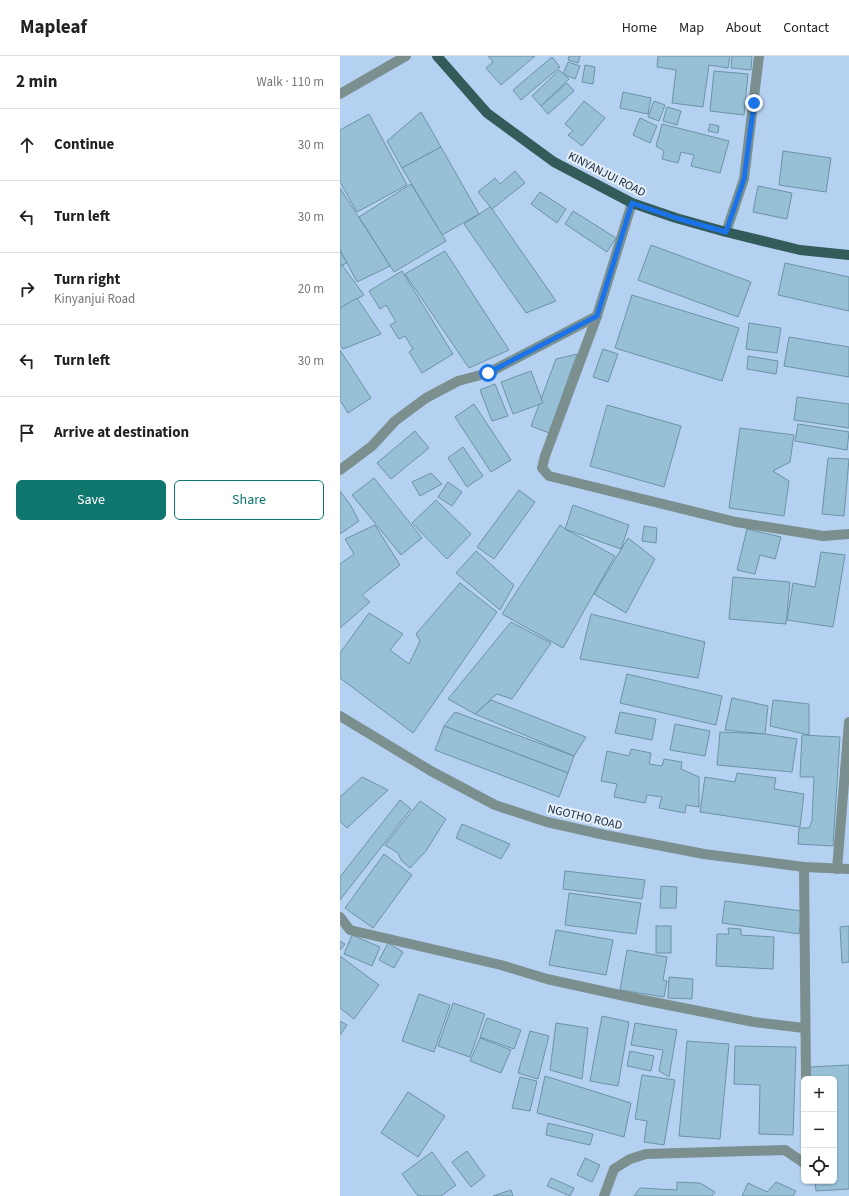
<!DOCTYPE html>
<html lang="en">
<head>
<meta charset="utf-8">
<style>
	body { margin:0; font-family:"Source Sans 3",sans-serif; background:#f2f2f2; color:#222 }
	.controls { position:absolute; right:12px; bottom:12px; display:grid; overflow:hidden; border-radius:6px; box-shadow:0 1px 3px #0004 }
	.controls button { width:36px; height:36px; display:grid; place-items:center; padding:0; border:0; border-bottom:1px solid #e0e0e0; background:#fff; color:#222; font:20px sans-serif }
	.stop { position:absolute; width:12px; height:12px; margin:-9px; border:3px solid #1a73e8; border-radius:50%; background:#fff }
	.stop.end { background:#1a73e8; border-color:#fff; box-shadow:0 1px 4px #0008 }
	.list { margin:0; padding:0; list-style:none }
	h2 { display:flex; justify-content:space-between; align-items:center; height:52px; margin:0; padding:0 16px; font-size:17px }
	h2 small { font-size:13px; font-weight:400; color:#767676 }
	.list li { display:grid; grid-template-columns:26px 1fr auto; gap:12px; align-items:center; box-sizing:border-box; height:72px; padding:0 16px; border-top:1px solid #e0e0e0 }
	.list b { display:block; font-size:15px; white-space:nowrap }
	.list p { margin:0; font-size:13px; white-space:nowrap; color:#767676 }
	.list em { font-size:13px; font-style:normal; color:#767676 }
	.actions { display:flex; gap:8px; padding:12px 16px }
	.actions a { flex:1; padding:9px 0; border:1px solid #0f766e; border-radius:6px; text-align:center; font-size:14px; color:#0f766e }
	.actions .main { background:#0f766e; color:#fff }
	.icon { flex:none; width:22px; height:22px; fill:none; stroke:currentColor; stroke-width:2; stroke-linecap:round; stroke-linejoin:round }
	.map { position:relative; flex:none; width:509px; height:1140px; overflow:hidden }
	header { display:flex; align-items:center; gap:24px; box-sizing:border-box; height:56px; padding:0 20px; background:#fff; border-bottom:1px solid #e0e0e0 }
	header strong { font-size:19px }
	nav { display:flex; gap:22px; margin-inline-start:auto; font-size:14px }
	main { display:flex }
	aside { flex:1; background:#fff }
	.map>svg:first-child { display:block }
</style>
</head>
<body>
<header>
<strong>Mapleaf</strong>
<nav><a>Home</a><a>Map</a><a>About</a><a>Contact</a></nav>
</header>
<main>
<aside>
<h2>2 min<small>Walk · 110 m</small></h2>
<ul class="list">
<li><svg class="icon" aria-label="ahead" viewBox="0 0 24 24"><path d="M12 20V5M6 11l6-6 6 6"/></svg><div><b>Continue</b></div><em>30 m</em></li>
<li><svg class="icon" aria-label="left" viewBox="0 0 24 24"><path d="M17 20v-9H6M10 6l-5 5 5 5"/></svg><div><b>Turn left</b></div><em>30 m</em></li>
<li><svg class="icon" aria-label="right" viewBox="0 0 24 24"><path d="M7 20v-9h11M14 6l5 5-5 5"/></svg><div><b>Turn right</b><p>Kinyanjui Road</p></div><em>20 m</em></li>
<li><svg class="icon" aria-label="left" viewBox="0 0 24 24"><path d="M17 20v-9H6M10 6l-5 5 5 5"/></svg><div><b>Turn left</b></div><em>30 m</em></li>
<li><svg class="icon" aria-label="arrive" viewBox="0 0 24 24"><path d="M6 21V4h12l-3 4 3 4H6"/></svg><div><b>Arrive at destination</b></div></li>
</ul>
<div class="actions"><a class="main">Save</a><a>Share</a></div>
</aside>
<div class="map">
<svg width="509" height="1140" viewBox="0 0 509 1140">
	<rect width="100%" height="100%" fill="#b5d1f1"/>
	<g fill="#97c0d6" stroke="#6b93a7">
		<path d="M 148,0 L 195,0 L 161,29 L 146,12 L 153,6 Z"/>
		<path d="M 229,0 L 240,0 L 238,7 L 228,4 Z"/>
		<path d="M 318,0 L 390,0 L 388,12 L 369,9 L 363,51 L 332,47 L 336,14 L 317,11 Z"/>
		<path d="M 392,0 L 412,0 L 411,14 L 391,12 Z"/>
		<path d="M 212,1 L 220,11 L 181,44 L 173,34 Z"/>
		<path d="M 228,6 L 240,10 L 235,23 L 223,18 Z"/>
		<path d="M 245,9 L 255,11 L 253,28 L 242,26 Z"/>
		<path d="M 219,14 L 229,23 L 201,50 L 192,40 Z"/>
		<path d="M 374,15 L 408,18 L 404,59 L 370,55 Z"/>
		<path d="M 227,27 L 234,35 L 208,58 L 201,50 Z"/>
		<path d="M 283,36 L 311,42 L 308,58 L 280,52 Z"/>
		<path d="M 244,45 L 265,62 L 242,90 L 228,79 L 233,75 L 225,68 Z"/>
		<path d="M 314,45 L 325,49 L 319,65 L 308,61 Z"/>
		<path d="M 327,51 L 341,55 L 337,69 L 323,65 Z"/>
		<path d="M 81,56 L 101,91 L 62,112 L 47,85 Z"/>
		<path d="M 29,58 L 67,129 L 17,156 L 0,126 L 0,74 Z"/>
		<path d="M 300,62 L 317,70 L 310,87 L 293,79 Z"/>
		<path d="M 322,68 L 389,85 L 380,117 L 351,110 L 354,99 L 341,96 L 338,107 L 322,103 L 324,95 L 316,90 Z"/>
		<path d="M 370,68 L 379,70 L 378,77 L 368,75 Z"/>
		<path d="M 101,91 L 139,158 L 102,179 L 62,112 Z"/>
		<path d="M 443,95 L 491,102 L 486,136 L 439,129 Z"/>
		<path d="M 175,115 L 185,127 L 152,153 L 138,136 L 155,122 L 160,128 Z"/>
		<path d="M 71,128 L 106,185 L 54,216 L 19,161 Z"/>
		<path d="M 418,130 L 452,137 L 447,163 L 413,156 Z"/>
		<path d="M 0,132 L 50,210 L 17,226 L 0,194 Z"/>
		<path d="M 200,136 L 226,153 L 217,167 L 191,148 Z"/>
		<path d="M 150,151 L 152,153 L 216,245 L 186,257 L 124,168 Z"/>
		<path d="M 233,155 L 276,182 L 267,196 L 225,168 Z"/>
		<path d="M 311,189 L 411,226 L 398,261 L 298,224 Z"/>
		<path d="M 0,195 L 7,207 L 0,210 Z"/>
		<path d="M 105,195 L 169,294 L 129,312 L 65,218 Z"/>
		<path d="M 445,207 L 509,221 L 509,255 L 438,239 Z"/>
		<path d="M 2,209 L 24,239 L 0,252 L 0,210 Z"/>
		<path d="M 62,215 L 113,298 L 82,317 L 69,296 L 73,293 L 65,280 L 59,283 L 50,269 L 56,266 L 46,249 L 40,253 L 29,235 Z"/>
		<path d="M 292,239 L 399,272 L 382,325 L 275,292 Z"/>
		<path d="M 17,242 L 41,278 L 3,293 L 0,288 L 0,252 Z"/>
		<path d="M 409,267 L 441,272 L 437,297 L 406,293 Z"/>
		<path d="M 449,281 L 509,291 L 509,321 L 444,310 Z"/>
		<path d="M 263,293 L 278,298 L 268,326 L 253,321 Z"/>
		<path d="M 0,294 L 31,342 L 8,357 L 0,344 Z"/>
		<path d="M 237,298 L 209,377 L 191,370 L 216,303 Z"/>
		<path d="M 408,300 L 438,305 L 436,318 L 407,313 Z"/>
		<path d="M 191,315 L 203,347 L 173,358 L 161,326 Z"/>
		<path d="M 155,328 L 168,360 L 152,365 L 140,334 Z"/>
		<path d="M 457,341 L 509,348 L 509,372 L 454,364 Z"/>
		<path d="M 134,348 L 171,404 L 151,416 L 115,361 Z"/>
		<path d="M 267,349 L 341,370 L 324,431 L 250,410 Z"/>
		<path d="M 458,368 L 509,376 L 507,394 L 455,385 Z"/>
		<path d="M 400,372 L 454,379 L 450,406 L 433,415 L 449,425 L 444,460 L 389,452 Z"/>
		<path d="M 75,375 L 89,392 L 51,423 L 37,407 Z"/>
		<path d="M 123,391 L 143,420 L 127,431 L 108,402 Z"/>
		<path d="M 488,402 L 509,403 L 504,460 L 482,458 Z"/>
		<path d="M 91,417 L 102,428 L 80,440 L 72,426 Z"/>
		<path d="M 34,422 L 82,482 L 61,499 L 12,439 Z"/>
		<path d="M 108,426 L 122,436 L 112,450 L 98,441 Z"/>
		<path d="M 179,434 L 195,446 L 154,503 L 137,491 Z"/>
		<path d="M 0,435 L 11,450 L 19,465 L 0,478 Z"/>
		<path d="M 96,444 L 131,478 L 107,503 L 72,467 Z"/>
		<path d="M 233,449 L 289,469 L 281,493 L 225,473 Z"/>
		<path d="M 35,469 L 60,509 L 22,539 L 30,546 L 0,572 L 0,508 L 14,498 L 5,483 Z"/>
		<path d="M 220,469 L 225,473 L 275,500 L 223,592 L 162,558 Z"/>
		<path d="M 304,470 L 317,472 L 316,487 L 302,485 Z"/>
		<path d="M 407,473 L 441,481 L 435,503 L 420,499 L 415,518 L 397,514 Z"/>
		<path d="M 288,482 L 315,503 L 286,557 L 254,538 Z"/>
		<path d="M 136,495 L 174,529 L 160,554 L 116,517 Z"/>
		<path d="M 481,496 L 505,499 L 493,571 L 447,564 L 453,527 L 475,531 Z"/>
		<path d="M 393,521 L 450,526 L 446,568 L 389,563 Z"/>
		<path d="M 120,527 L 157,556 L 73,677 L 0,622 L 0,597 L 29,557 L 63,578 L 50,594 L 69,608 L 80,585 L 76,578 Z"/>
		<path d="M 251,558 L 365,586 L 358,622 L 240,603 Z"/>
		<path d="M 171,566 L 211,587 L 172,643 L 157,638 L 135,658 L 108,643 Z"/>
		<path d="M 287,618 L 382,640 L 376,669 L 280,647 Z"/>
		<path d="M 392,642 L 428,650 L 425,678 L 385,674 Z"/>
		<path d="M 151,644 L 246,681 L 234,700 L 135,658 Z"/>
		<path d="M 433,644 L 469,648 L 469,679 L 430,670 Z"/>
		<path d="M 115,656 L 234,700 L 228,717 L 104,670 Z"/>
		<path d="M 280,656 L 316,663 L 312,684 L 275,677 Z"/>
		<path d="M 335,668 L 370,675 L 365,700 L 330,694 Z"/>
		<path d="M 104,670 L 228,717 L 219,741 L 95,694 Z"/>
		<path d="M 380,676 L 425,678 L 457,683 L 452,716 L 377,709 Z"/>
		<path d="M 462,679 L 500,681 L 493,790 L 458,788 L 459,772 L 469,772 L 472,765 L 474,721 L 460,721 Z"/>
		<path d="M 291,693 L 311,697 L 309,708 L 322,710 L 324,703 L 342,706 L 341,713 L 359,721 L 359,751 L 346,749 L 345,757 L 319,752 L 322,741 L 307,739 L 305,747 L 274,741 L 277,728 L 261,725 L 267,695 L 289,700 Z"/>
		<path d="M 397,717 L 436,722 L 434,733 L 464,738 L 460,771 L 360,756 L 365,721 L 395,726 Z"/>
		<path d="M 22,721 L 48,734 L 7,772 L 0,765 L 0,741 Z"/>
		<path d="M 60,744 L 71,753 L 0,844 L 0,821 Z"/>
		<path d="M 80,745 L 106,763 L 86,795 L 70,812 L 61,804 L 58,797 L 45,789 Z"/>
		<path d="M 122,768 L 170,788 L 161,803 L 116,782 Z"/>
		<path d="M 44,798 L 72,819 L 33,872 L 5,852 Z"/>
		<path d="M 225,815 L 305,824 L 302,843 L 223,833 Z"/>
		<path d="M 321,830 L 337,831 L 336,852 L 320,852 Z"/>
		<path d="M 229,837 L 301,847 L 296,878 L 225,869 Z"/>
		<path d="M 385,845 L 462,855 L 459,878 L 382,867 Z"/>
		<rect x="316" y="870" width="15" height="27"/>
		<path d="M 509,870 L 509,906 L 502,907 L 500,871 Z"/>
		<path d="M 388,872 L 401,873 L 401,879 L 434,881 L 433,913 L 376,910 L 377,878 L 389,878 Z"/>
		<path d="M 216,874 L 273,884 L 266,919 L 209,909 Z"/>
		<path d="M 12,879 L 40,891 L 32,910 L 4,898 Z"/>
		<path d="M 0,885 L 5,888 L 0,894 Z"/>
		<path d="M 48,887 L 63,896 L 54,912 L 39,904 Z"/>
		<path d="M 287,894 L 327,901 L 323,924 L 327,925 L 324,941 L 280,934 Z"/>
		<path d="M 0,900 L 39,929 L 14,963 L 0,952 Z"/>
		<path d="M 329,921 L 353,923 L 352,943 L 328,942 Z"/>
		<path d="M 79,938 L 110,949 L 94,996 L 62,985 Z"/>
		<path d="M 113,947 L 145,958 L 130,1001 L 98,990 Z"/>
		<path d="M 262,960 L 289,966 L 278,1030 L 250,1025 Z"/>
		<path d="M 147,962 L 181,974 L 174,993 L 140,981 Z"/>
		<path d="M 0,965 L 7,969 L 0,979 Z"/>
		<path d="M 216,967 L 248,972 L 242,1023 L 210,1014 Z"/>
		<path d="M 295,967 L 337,974 L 329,1021 L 319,1015 L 323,994 L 291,989 Z"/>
		<path d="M 190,975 L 209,980 L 198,1023 L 178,1017 Z"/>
		<path d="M 140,982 L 171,994 L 161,1017 L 130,1005 Z"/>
		<path d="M 347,985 L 389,988 L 380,1083 L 339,1080 Z"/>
		<path d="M 395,990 L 456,991 L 453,1079 L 419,1078 L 420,1029 L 394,1028 Z"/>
		<path d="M 290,995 L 314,1000 L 311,1015 L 287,1010 Z"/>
		<path d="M 509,1009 L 509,1133 L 476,1135 L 475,1125 L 494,1125 L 494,1023 L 470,1023 L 470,1011 Z"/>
		<path d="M 302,1019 L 335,1024 L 324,1089 L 304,1086 L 307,1065 L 295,1063 Z"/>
		<path d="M 205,1020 L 291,1047 L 284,1081 L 197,1057 Z"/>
		<path d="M 180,1021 L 197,1025 L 190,1055 L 172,1052 Z"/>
		<path d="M 68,1036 L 105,1060 L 78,1101 L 41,1077 Z"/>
		<path d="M 208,1067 L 253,1078 L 250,1089 L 206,1079 Z"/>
		<path d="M 127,1095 L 145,1120 L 131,1131 L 112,1106 Z"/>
		<path d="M 92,1096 L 116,1129 L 101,1140 L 78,1140 L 62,1118 Z"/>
		<path d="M 245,1102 L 260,1109 L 252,1126 L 237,1119 Z"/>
		<path d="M 211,1122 L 234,1132 L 230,1140 L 207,1130 Z"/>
		<path d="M 337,1126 L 360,1127 L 375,1136 L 372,1140 L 294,1140 L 300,1132 L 337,1134 Z"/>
		<path d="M 436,1126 L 456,1135 L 453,1140 L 402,1140 L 408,1127 L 427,1136 Z"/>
		<path d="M 171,1134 L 173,1140 L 153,1140 Z"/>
	</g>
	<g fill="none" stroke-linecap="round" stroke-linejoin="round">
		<g stroke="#7a8f8e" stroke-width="10">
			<path d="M 0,38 L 66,0"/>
			<path d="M 292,147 L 257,260 L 205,400 L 202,412 L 209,420 L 396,466 L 483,480 L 509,478"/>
			<path d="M 386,176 L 404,123 L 419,0"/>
			<path d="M 0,414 L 32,390 L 55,365 L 86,342 L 118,325 L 148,317 L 257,260"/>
			<path d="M 0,660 L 91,715 L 155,749 L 207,766 L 265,779 L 364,798 L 464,811 L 509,813"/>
			<path d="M 464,811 L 466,1023"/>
			<path d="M 497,813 L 509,666"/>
			<path d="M 0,861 L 10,874 L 161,909 L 207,923 L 303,944 L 414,966 L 464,972"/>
			<path d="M 264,1140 L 274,1113 L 290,1103 L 306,1098 L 445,1094 L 464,1107"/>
		</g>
		<path stroke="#335b59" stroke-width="10" d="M 97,0 L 147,57 L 214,106 L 292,147 L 336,162 L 386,176 L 460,194 L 509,199"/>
	</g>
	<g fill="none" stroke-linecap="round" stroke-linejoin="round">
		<path stroke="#1a73e8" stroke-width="5" d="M 148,317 L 257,260 L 292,147 L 336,162 L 386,176 L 404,123 L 414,47"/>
	</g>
	<g text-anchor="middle" stroke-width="4" stroke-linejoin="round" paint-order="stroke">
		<g font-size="12" fill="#202a36" stroke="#e5f0fd">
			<text transform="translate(267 118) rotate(27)" y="4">KINYANJUI ROAD</text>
			<text transform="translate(245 761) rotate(13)" y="4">NGOTHO ROAD</text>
		</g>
	</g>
</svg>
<div class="controls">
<button>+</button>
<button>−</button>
<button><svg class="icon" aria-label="locate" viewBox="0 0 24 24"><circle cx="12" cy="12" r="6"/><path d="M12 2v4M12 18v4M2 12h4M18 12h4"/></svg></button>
</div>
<div class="stop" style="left:148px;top:317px"></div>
<div class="stop end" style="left:414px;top:47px"></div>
</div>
</main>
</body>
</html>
